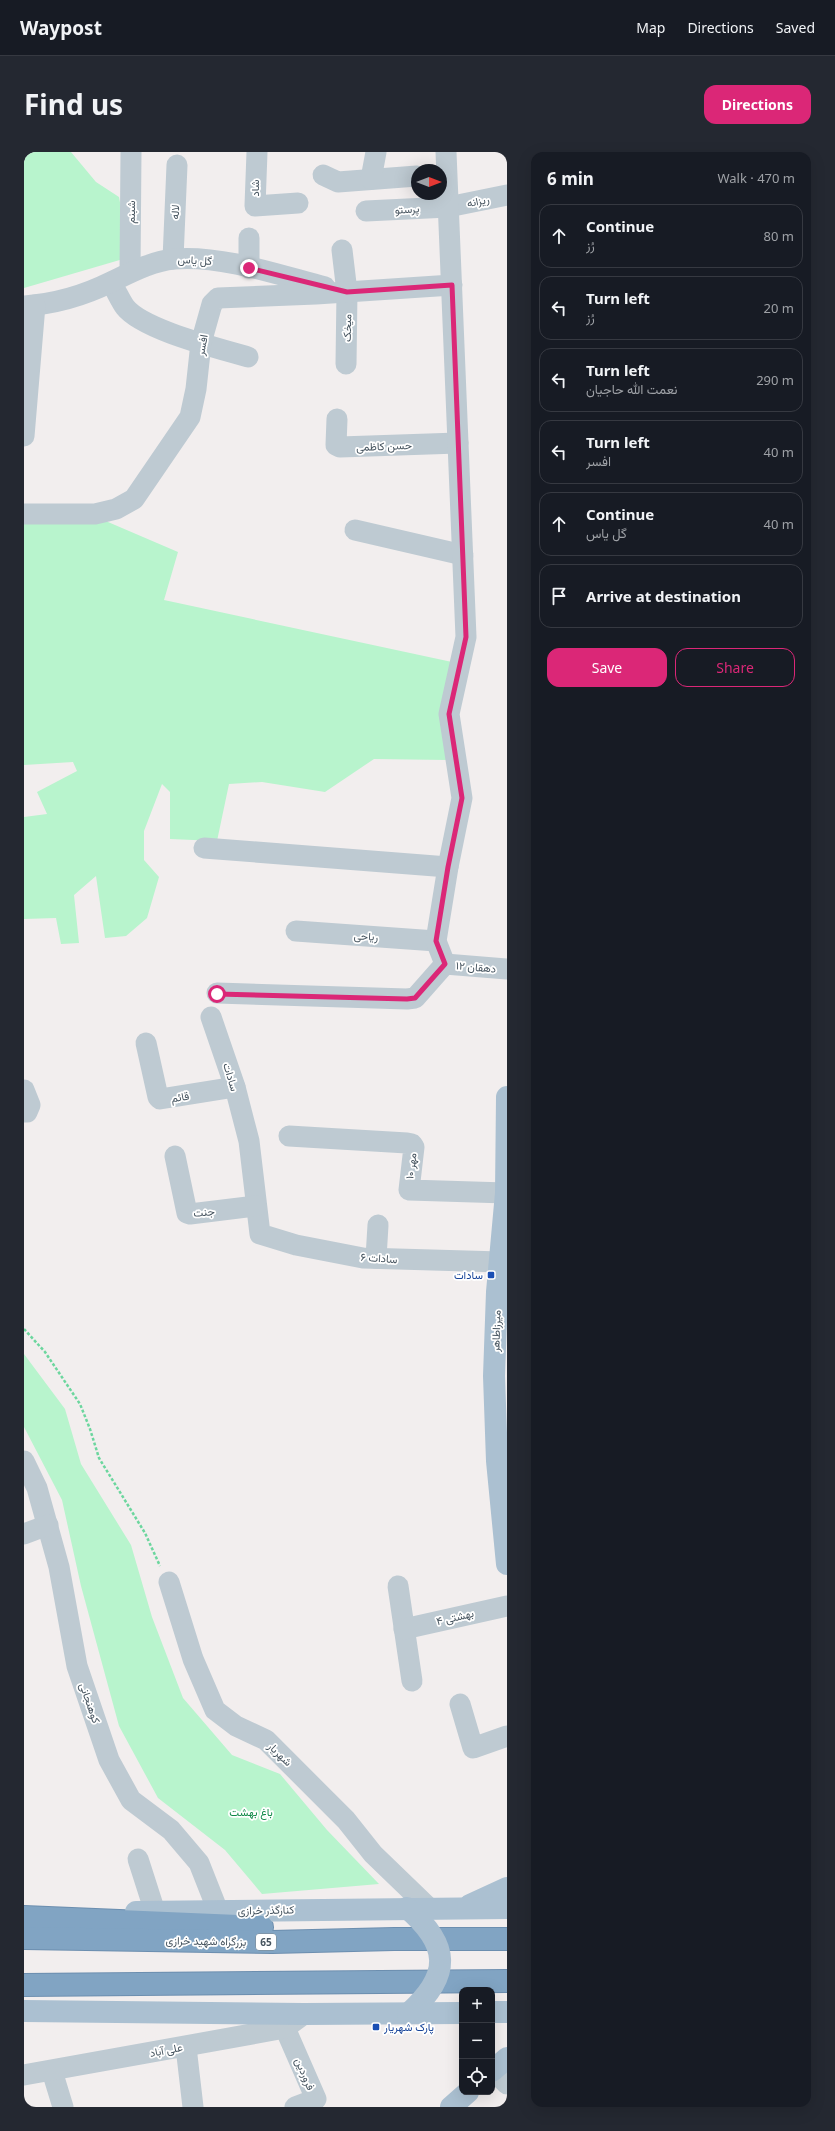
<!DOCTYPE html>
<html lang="en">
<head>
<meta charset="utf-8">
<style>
	body { margin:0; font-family:"Noto Sans",Vazirmatn,sans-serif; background:#242831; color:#f1f3f6 }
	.controls { position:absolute; right:12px; bottom:12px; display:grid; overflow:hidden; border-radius:8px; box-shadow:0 4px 16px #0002 }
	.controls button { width:36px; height:36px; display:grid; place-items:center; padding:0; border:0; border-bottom:1px solid #363941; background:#171b24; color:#f1f3f6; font:20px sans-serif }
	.compass { position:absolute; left:387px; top:12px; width:36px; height:36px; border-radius:50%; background:#171b24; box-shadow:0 4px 16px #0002; rotate:90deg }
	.stop { position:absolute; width:12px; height:12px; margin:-9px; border:3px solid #db2777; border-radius:50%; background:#fff }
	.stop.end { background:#db2777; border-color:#fff; box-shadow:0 1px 4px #0008 }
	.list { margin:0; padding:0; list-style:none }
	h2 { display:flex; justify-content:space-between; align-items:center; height:52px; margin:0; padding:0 16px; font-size:17px }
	h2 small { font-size:13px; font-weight:400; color:#9ea1a6 }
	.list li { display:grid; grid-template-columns:26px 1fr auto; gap:12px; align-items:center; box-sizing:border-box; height:64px; margin:0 8px 8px; padding:0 8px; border:1px solid #363941; border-radius:12px }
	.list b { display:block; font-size:15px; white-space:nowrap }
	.list p { margin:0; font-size:13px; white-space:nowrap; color:#9ea1a6 }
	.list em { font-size:13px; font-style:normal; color:#9ea1a6 }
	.actions { display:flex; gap:8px; padding:12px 16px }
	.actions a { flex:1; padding:9px 0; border:1px solid #db2777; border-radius:12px; text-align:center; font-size:14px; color:#db2777 }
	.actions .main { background:#db2777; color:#fff }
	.icon { flex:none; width:22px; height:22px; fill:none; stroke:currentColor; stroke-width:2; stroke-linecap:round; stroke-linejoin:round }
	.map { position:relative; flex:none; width:483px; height:1955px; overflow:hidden; border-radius:12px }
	header { display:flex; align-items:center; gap:24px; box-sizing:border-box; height:56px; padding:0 20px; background:#171b24; border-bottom:1px solid #363941 }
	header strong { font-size:19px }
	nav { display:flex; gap:22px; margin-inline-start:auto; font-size:14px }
	.intro { display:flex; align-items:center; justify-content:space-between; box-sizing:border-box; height:96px; padding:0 24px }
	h1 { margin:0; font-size:28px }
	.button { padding:10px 18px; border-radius:12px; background:#db2777; color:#fff; font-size:14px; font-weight:700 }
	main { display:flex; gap:24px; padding:0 24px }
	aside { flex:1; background:#171b24; border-radius:12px; box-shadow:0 4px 16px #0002 }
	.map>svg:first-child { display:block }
</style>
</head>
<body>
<header>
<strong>Waypost</strong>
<nav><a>Map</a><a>Directions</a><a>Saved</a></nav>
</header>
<div class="intro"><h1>Find us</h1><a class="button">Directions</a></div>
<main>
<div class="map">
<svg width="483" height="1955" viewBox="0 0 483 1955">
	<rect width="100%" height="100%" fill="#f2eeee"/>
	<g fill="#b8f4cd">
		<path d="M 0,0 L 47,0 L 72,30 L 95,45 L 106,105 L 0,136 Z"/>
		<path d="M 77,367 L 154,400 L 140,448 L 428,510 L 423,608 L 350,607 L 301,640 L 238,630 L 205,632 L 193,689 L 146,687 L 146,640 L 138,632 L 120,679 L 120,708 L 135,725 L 123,766 L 102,784 L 81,786 L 72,724 L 50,743 L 55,791 L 37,792 L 32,766 L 0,767 L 0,665 L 23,662 L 13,640 L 53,619 L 49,610 L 0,613 L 0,368 Z"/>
		<path d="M 0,1202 L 41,1257 L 57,1312 L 107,1393 L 128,1465 L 159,1546 L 208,1603 L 256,1622 L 303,1678 L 355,1732 L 238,1742 L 201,1698 L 134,1646 L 95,1574 L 57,1434 L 38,1348 L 0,1275 Z"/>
	</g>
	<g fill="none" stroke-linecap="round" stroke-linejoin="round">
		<g stroke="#6c8eaf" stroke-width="24">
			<g id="highway">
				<path d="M 0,1765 L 238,1775"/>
				<path d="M 0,1786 L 248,1790 L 370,1787 L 483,1787"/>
				<path d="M 0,1833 L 483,1829"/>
			</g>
		</g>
		<path stroke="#6cd69e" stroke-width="2.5" stroke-dasharray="3 2" stroke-linecap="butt" d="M 0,1177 L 21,1200 L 56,1252 L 66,1277 L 75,1306 L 121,1381 L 136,1414"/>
		<g stroke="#becad2" stroke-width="21">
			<path d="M 233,0 L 231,54 L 274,51"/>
			<path d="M 299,23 L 314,30 L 393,24"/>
			<path d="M 347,27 L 352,0"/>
			<path d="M 342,59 L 424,55 L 483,43"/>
			<path d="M 225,86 L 225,116"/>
			<path d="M 318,98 L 323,140 L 322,212"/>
			<path d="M 149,107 L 153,13"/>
			<path d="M 106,120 L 107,0"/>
			<path d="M 87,131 C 92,138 96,148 101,155 C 119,178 194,196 224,205"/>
			<path d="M 0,154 C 29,152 61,143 87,130 C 106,121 128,109 150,107 C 198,103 255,123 301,135"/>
			<path d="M 313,267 L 312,293 L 316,295 L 434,291"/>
			<path d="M 0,284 L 11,153"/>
			<path d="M 0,362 L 71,362 L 92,357 L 110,347 L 166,265 L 172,237 L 177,191 L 188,152 L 194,146 L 292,142 L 428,133"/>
			<path d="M 331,378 L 439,403"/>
			<path d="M 180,696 L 424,715"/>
			<path d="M 272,779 L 412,789"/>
			<path d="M 421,812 L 412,789 L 424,715 L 438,646 L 425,562 L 442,485 L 422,0"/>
			<path d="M 421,812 L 483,817"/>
			<path d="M 193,841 L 383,847 L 391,846 L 421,812"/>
			<path d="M 187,865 L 211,935 L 225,989 L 236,1082 L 272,1093 L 339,1106 L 477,1110"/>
			<path d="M 122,891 L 134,945 L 136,947 L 211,935"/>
			<path d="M 0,938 L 6,953 L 3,960 L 0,960"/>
			<path d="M 265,984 L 383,991 L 388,992 L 390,995 L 385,1038 L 482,1041"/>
			<path d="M 151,1004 L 163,1061 L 166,1062 L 232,1054"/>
			<path d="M 352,1106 L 354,1073"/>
			<path d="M 0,1309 L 13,1336 L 35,1415 L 53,1514 L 85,1608 L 107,1648 L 147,1678 L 175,1711 L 194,1759"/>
			<path d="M 0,1382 L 24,1373"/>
			<path d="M 145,1430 L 169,1507 L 191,1558 L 212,1574 L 242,1588 L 322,1668 L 349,1702 L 406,1757"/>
			<path d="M 374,1434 L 388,1529"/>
			<path d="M 380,1477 L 483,1454"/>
			<path d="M 436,1552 L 449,1596 L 483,1584"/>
			<path d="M 114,1707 L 131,1760"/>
			<path d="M 261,1876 L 292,1947 L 271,1955"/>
			<path d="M 162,1895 L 169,1955"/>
			<path d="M 469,1918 L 483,1932"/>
			<path d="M 28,1919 L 39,1955"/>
			<path d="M 0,1923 L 261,1876 L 280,1862"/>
		</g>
		<g stroke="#abc0d1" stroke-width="22">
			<path d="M 483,945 L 482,1041 L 473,1140 L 470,1224 L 473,1309 L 483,1412"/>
			<path d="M 446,1753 L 483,1736"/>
			<path d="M 112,1760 L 483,1756"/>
			<path d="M 0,1859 L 280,1862 L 438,1861"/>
			<path d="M 468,1860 L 483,1860"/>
			<path d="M 468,1919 L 483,1906"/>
			<path d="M 427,1955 L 444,1940"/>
		</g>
		<use href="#highway" stroke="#81a4c3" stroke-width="22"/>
		<path stroke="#abc0d1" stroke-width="22" d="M 383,1756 C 426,1793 428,1823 384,1862"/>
	</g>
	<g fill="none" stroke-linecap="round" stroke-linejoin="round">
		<path stroke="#db2777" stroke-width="5" d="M 193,842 L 383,847 L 391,846 L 421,812 L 412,789 L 424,715 L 438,646 L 425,562 L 442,485 L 428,133 L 323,140 L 225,116"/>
	</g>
	<g fill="#1a4fb4" stroke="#fff" stroke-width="1.5">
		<rect x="463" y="1119" width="8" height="8" rx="2"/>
		<rect x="348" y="1871" width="8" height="8" rx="2"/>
	</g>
	<g text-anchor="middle" stroke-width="3.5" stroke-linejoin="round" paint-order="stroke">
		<rect fill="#fff" stroke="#7d878e" stroke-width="1" x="232" y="1782" width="20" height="16" rx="3"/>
		<g font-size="10" font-weight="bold" fill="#45535e">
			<text x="242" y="1794">65</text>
		</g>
		<g font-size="11" fill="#45535e" stroke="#fff">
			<text transform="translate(231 36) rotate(-90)" y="4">شاد</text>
			<text transform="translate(454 49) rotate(-12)" y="4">ریزانه</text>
			<text transform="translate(383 57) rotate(-3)" y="4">پرستو</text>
			<text transform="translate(107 60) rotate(-89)" y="4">شبنم</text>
			<text transform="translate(151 60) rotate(-87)" y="4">لاله</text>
			<text transform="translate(171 108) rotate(3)" y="4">گل یاس</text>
			<text transform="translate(323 176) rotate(-89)" y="4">میخک</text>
			<text transform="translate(178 193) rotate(-80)" y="4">افسر</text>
			<text transform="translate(360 294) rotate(-2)" y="4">حسن کاظمی</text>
			<text transform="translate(342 784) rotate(4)" y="4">ریاحی</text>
			<text transform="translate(452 815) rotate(5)" y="4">دهقان ۱۲</text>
			<text transform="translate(207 925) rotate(73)" y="4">سادات</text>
			<text transform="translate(156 945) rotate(-10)" y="4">قائم</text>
			<text transform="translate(387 1014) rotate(-83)" y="4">مهر ۱۰</text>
			<text transform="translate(180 1060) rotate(-6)" y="4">جنت</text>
			<text transform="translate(355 1106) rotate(4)" y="4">سادات ۶</text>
			<text transform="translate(472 1179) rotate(-88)" y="4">میرزاطاهر</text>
			<text transform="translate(431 1465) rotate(-13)" y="4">بهشتی ۴</text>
			<text transform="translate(66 1551) rotate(71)" y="4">کوهنجانی</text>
			<text transform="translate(256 1602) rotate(44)" y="4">شهریار</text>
			<text transform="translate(242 1758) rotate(-1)" y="4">کنارگذر خرازی</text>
			<text transform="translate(182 1789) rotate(1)" y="4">بزرگراه شهید خرازی</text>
			<text transform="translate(142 1898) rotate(-11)" y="4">علی آباد</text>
			<text transform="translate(281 1922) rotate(67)" y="4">فروردین</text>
		</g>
		<g font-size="11" fill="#164399" stroke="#fff" text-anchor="end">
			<text x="459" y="1127">سادات</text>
			<text x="360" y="1879" text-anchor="start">پارک شهریار</text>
		</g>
		<g font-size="11" fill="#0d8846" stroke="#fff">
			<text x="227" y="1664">باغ بهشت</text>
		</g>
	</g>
</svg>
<div class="controls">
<button>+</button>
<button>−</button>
<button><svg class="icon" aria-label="locate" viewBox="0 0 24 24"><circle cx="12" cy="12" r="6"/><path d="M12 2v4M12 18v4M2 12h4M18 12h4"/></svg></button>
</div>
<svg class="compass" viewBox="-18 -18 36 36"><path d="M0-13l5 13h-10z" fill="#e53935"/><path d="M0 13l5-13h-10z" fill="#9ea1a6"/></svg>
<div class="stop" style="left:193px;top:842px"></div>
<div class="stop end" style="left:225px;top:116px"></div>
</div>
<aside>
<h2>6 min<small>Walk · 470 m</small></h2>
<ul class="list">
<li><svg class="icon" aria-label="ahead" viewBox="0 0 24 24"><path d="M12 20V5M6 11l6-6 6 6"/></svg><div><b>Continue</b><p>رُز</p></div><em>80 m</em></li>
<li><svg class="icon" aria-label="left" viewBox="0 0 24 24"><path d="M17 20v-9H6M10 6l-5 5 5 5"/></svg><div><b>Turn left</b><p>رُز</p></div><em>20 m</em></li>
<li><svg class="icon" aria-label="left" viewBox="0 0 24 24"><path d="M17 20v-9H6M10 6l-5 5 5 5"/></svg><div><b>Turn left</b><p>نعمت الله حاجیان</p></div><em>290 m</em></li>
<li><svg class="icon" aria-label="left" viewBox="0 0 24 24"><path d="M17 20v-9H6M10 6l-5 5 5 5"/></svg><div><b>Turn left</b><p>افسر</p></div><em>40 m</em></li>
<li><svg class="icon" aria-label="ahead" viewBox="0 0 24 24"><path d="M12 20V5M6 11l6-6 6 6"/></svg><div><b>Continue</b><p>گل یاس</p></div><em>40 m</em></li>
<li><svg class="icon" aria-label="arrive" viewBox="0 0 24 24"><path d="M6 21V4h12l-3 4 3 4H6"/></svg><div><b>Arrive at destination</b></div></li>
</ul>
<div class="actions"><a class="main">Save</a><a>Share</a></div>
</aside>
</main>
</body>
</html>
